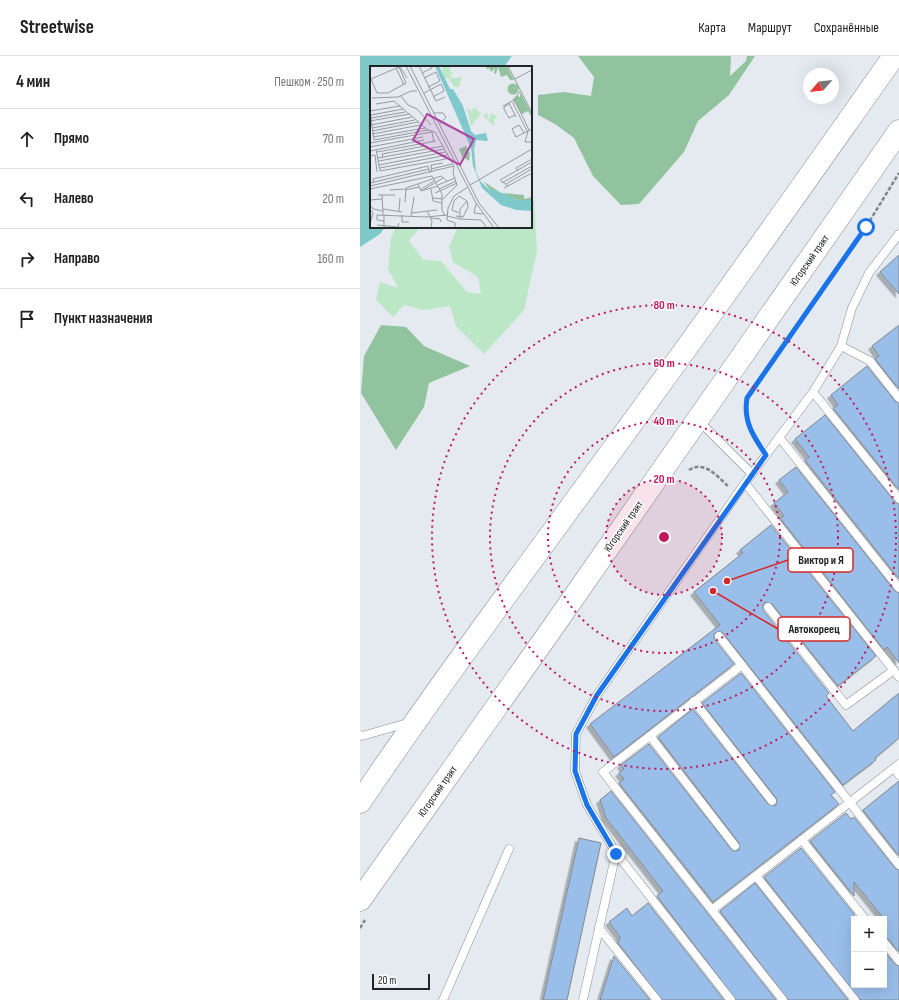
<!DOCTYPE html>
<html lang="ru">
<head>
<meta charset="utf-8">
<style>
	body { margin:0; font-family:"Sofia Sans Condensed",sans-serif; background:#f2f2f2; color:#222 }
	.controls { position:absolute; right:12px; bottom:12px; display:grid; overflow:hidden; border-radius:0px; box-shadow:0 4px 16px #0002 }
	.controls button { width:36px; height:36px; display:grid; place-items:center; padding:0; border:0; border-bottom:1px solid #e0e0e0; background:#fff; color:#222; font:20px sans-serif }
	.compass { position:absolute; left:443px; top:12px; width:36px; height:36px; border-radius:50%; background:#fff; box-shadow:0 4px 16px #0002; rotate:242deg }
	.scale { position:absolute; left:12px; bottom:10px; width:58px; box-sizing:border-box; padding-left:4px; border:2px solid #222427; border-top:0; font-size:11px; line-height:14px; white-space:nowrap; color:#222427; -webkit-text-stroke:3px #fff; paint-order:stroke }
	.stop { position:absolute; width:12px; height:12px; margin:-9px; border:3px solid #1a73e8; border-radius:50%; background:#fff }
	.stop.end { background:#1a73e8; border-color:#fff; box-shadow:0 1px 4px #0008 }
	.list { margin:0; padding:0; list-style:none }
	h2 { display:flex; justify-content:space-between; align-items:center; height:52px; margin:0; padding:0 16px; font-size:17px }
	h2 small { font-size:13px; font-weight:400; color:#767676 }
	.list li { display:grid; grid-template-columns:26px 1fr auto; gap:12px; align-items:center; box-sizing:border-box; height:60px; padding:0 16px; border-top:1px solid #e0e0e0 }
	.list b { display:block; font-size:15px; white-space:nowrap }
	.list em { font-size:13px; font-style:normal; color:#767676 }
	.icon { flex:none; width:22px; height:22px; fill:none; stroke:currentColor; stroke-width:2; stroke-linecap:round; stroke-linejoin:round }
	.map { position:relative; flex:none; width:539px; height:944px; overflow:hidden }
	header { display:flex; align-items:center; gap:24px; box-sizing:border-box; height:56px; padding:0 20px; background:#fff; border-bottom:1px solid #e0e0e0 }
	header strong { font-size:19px }
	nav { display:flex; gap:22px; margin-inline-start:auto; font-size:14px }
	main { display:flex }
	aside { flex:1; background:#fff }
	.map>svg:first-child { display:block }
</style>
</head>
<body>
<header>
<strong>Streetwise</strong>
<nav><a>Карта</a><a>Маршрут</a><a>Сохранённые</a></nav>
</header>
<main>
<aside>
<h2>4 мин<small>Пешком · 250 m</small></h2>
<ul class="list">
<li><svg class="icon" aria-label="ahead" viewBox="0 0 24 24"><path d="M12 20V5M6 11l6-6 6 6"/></svg><div><b>Прямо</b></div><em>70 m</em></li>
<li><svg class="icon" aria-label="left" viewBox="0 0 24 24"><path d="M17 20v-9H6M10 6l-5 5 5 5"/></svg><div><b>Налево</b></div><em>20 m</em></li>
<li><svg class="icon" aria-label="right" viewBox="0 0 24 24"><path d="M7 20v-9h11M14 6l5 5-5 5"/></svg><div><b>Направо</b></div><em>160 m</em></li>
<li><svg class="icon" aria-label="arrive" viewBox="0 0 24 24"><path d="M6 21V4h12l-3 4 3 4H6"/></svg><div><b>Пункт назначения</b></div></li>
</ul>
</aside>
<div class="map">
<svg width="539" height="944" viewBox="0 0 539 944">
	<defs>
		<filter id="shadow"><feDropShadow dx="-3.5" dy="3.5" stdDeviation="0" flood-color="#0004"/></filter>
	</defs>
	<rect width="100%" height="100%" fill="#e4eaf0"/>
	<path fill="#bce7c6" d="M 171,144 L 174,146 L 177,195 L 164,254 L 124,298 L 96,270 L 90,250 L 64,254 L 44,249 L 33,261 L 16,244 L 20,226 L 38,232 L 28,213 L 31,182 L 36,171 L 60,171 L 49,185 L 63,204 L 81,205 L 107,236 L 121,238 L 118,221 L 93,206 L 89,190 L 98,171 L 171,171 Z"/>
	<g fill="#92c39f">
		<path d="M 218,0 L 371,0 L 370,20 L 386,5 L 387,0 L 395,0 L 369,39 L 338,65 L 324,96 L 279,148 L 261,149 L 233,120 L 214,82 L 195,68 L 178,59 L 178,39 L 204,36 L 231,40 L 234,21 Z"/>
		<path d="M 21,269 L 46,271 L 64,290 L 110,310 L 69,327 L 64,351 L 36,394 L 1,337 L 4,300 Z"/>
	</g>
	<path fill="#7fc8cc" d="M 0,0 L 152,0 L 144,11 L 11,11 L 11,171 L 25,171 L 20,178 L 0,191 Z"/>
	<g fill="#99bee9" stroke="#83888e" filter="url(#shadow)">
		<path d="M 539,199 L 539,238 L 520,216 Z"/>
		<path d="M 539,269 L 539,333 L 515,303 L 519,300 L 512,290 Z"/>
		<path d="M 507,310 L 535,345 L 539,347 L 539,434 L 473,352 L 478,349 L 471,339 Z"/>
		<path d="M 465,359 L 535,446 L 539,448 L 539,523 L 445,404 L 449,401 L 435,383 Z"/>
		<path d="M 436,411 L 535,535 L 539,537 L 539,607 L 527,591 L 524,594 L 420,462 L 424,460 L 414,447 L 428,436 L 419,424 Z"/>
		<path d="M 411,469 L 516,600 L 478,630 L 412,548 L 405,546 L 403,549 L 403,554 L 469,637 L 466,640 L 493,675 L 539,637 L 539,682 L 515,702 L 516,704 L 483,729 L 363,577 L 359,575 L 354,578 L 354,583 L 374,608 L 254,701 L 230,668 L 360,569 L 334,536 L 383,497 L 380,494 Z"/>
		<path d="M 381,617 L 475,736 L 471,739 L 479,748 L 353,846 L 259,727 L 264,723 L 259,717 L 264,713 L 261,709 L 289,688 L 371,793 L 375,795 L 379,794 L 379,787 L 298,681 L 333,653 L 408,748 L 415,750 L 417,747 L 416,742 L 342,647 Z"/>
		<path d="M 539,725 L 539,800 L 503,754 Z"/>
		<path d="M 251,735 L 416,944 L 376,944 L 297,840 L 303,835 L 246,762 L 240,744 Z"/>
		<path d="M 486,757 L 491,763 L 494,761 L 535,812 L 539,814 L 539,896 L 528,883 L 524,881 L 524,863 L 494,826 L 494,840 L 450,785 Z"/>
		<path d="M 219,782 L 241,787 L 207,944 L 183,944 Z"/>
		<path d="M 441,792 L 494,858 L 494,929 L 524,929 L 524,895 L 535,908 L 539,910 L 539,944 L 500,944 L 404,821 Z"/>
		<path d="M 395,827 L 488,944 L 428,944 L 360,855 Z"/>
		<path d="M 288,847 L 364,944 L 302,944 L 258,887 L 260,881 L 249,866 L 267,852 L 272,860 Z"/>
		<path d="M 254,900 L 290,944 L 240,944 Z"/>
	</g>
	<g fill="none" stroke-linecap="round" stroke-linejoin="round">
		<g stroke="#898e94" stroke-width="9">
			<g id="service">
				<path d="M 481,290 L 510,305 L 539,342"/>
				<path d="M 453,336 L 539,443"/>
				<path d="M 339,365 L 392,418"/>
				<path d="M 419,381 L 539,532"/>
				<path d="M 385,427 L 539,621"/>
				<path d="M 408,551 L 486,649 L 534,614"/>
				<path d="M 359,580 L 539,809"/>
				<path d="M 382,609 L 243,716 L 423,944"/>
				<path d="M 334,645 L 412,745"/>
				<path d="M 0,679 L 2,680 L 51,666"/>
				<path d="M 290,680 L 375,790"/>
				<path d="M 534,712 L 539,719"/>
				<path d="M 442,784 L 505,863"/>
				<path d="M 396,820 L 495,944"/>
				<path d="M 352,854 L 539,708"/>
				<path d="M 239,872 L 297,944"/>
				<path d="M 524,886 L 539,905"/>
				<path d="M 83,944 L 149,793"/>
				<path d="M 223,944 L 256,797"/>
				<path d="M 371,944 L 256,797 L 227,749 L 215,715 L 216,678 L 237,639 L 385,427 L 453,336 L 481,290 L 492,252 L 509,217 L 539,178"/>
			</g>
		</g>
		<g stroke="#898e94" stroke-width="23">
			<g id="primary">
				<path d="M 0,746 C 94,607 195,474 293,338 C 375,226 454,113 534,0"/>
				<path d="M 0,844 L 186,581 L 539,75"/>
			</g>
		</g>
		<g stroke="#81858a" stroke-width="2.5" stroke-dasharray="4 2" stroke-linecap="butt">
			<path d="M 398,388 C 388,374 384,359 387,342 L 506,171 L 539,117"/>
			<path d="M 329,414 C 344,404 357,420 368,430"/>
			<path d="M 0,872 L 5,864"/>
		</g>
		<use href="#service" stroke="#fff" stroke-width="8"/>
		<use href="#primary" stroke="#fff" stroke-width="22"/>
	</g>
	<g fill="none" stroke-linecap="round" stroke-linejoin="round">
		<path stroke="#1a73e8" stroke-width="5" d="M 256,798 L 227,749 L 215,715 L 216,678 L 237,639 L 406,399 C 393,380 383,365 387,342 L 506,171"/>
	</g>
	<circle cx="304" cy="481" r="58" fill="#c2185b" fill-opacity=".12"/>
	<g fill="none" stroke="#c2185b" stroke-width="2" stroke-dasharray="2 4">
		<circle cx="304" cy="481" r="58"/>
		<circle cx="304" cy="481" r="116"/>
		<circle cx="304" cy="481" r="174"/>
		<circle cx="304" cy="481" r="232"/>
	</g>
	<g text-anchor="middle" stroke-width="3" stroke-linejoin="round" paint-order="stroke">
		<g font-size="11" fill="#222427" stroke="#fff">
			<text transform="translate(449 204) rotate(-55)" y="4">Югорский тракт</text>
			<text transform="translate(263 470) rotate(-55)" y="4">Югорский тракт</text>
			<text transform="translate(77 735) rotate(-55)" y="4">Югорский тракт</text>
		</g>
	</g>
	<g transform="translate(10 10)">
		<rect width="162" height="162" fill="#e4eaf0"/>
		<path d="M 72,0 L 79,0 L 81,7 L 84,5 L 80,10 L 82,12 L 90,12 L 92,9 L 89,21 L 84,21 L 80,14 L 77,17 L 80,13 L 74,11 ZM 97,42 L 104,47 L 102,43 L 105,42 L 111,48 L 101,60 ZM 117,46 L 118,54 L 122,47 L 128,52 L 124,53 L 124,60 L 113,50 Z" fill="#bce7c6"/>
		<path d="M 115,0 L 137,0 L 144,14 L 140,14 L 137,9 L 131,11 L 128,1 L 126,8 L 124,7 L 125,2 L 121,6 L 119,1 L 118,4 ZM137.5 23a5.5 5.5 0 1 1 11 0a5.5 5.5 0 1 1-11 0ZM 150,26 L 162,48 L 162,51 L 158,45 L 152,48 L 143,33 L 147,30 L 150,31 ZM 96,80 L 100,87 L 99,95 L 93,91 L 97,97 L 92,90 L 89,83 ZM 113,115 L 131,127 L 154,129 L 154,133 L 162,131 L 162,134 L 147,134 L 121,125 Z" fill="#92c39f"/>
		<path d="M 65,0 L 69,0 L 80,23 L 83,23 L 93,40 L 101,65 L 105,69 L 116,67 L 118,75 L 106,74 L 104,83 L 106,106 L 111,116 L 121,125 L 125,124 L 147,134 L 162,134 L 162,145 L 146,144 L 131,139 L 112,122 L 103,100 L 101,82 Z" fill="#7fc8cc"/>
		<path fill="none" stroke="#969ba0" stroke-width="1" d="M 36,0 L 106,137 L 124,162M 40,0 L 109,137 L 129,162M 49,0 L 66,35 L 75,31M 138,0 L 162,47M 29,1 L 36,17 L 18,27 L 7,27 L 1,13 L 29,1 L 30,1 L 37,12M 26,2 L 34,19M 52,7 L 62,2 L 61,0M 54,12 L 66,6 L 70,15 L 58,21M 145,13 L 162,4M 54,27 L 71,18 L 74,25 L 63,31M 31,30 L 38,39 L 47,43 L 61,59M 2,32 L 28,31 L 41,25 L 47,25M 139,37 L 146,51M 6,38 L 24,35 L 58,64M 139,38 L 134,41 L 134,43 L 139,52 L 145,49M 30,40 L 0,45 L 4,74 L 58,64 L 65,66 L 84,100 L 83,107 L 87,119 L 73,133 L 63,132M 133,40 L 144,34 L 150,25M 64,47 L 73,47 L 76,51 L 70,58M 1,49 L 33,43M 1,52 L 35,46M 0,55 L 39,48M 1,59 L 42,51M 2,62 L 45,54M 2,65 L 48,56M 157,65 L 143,37 L 145,35 L 159,64M 158,65 L 155,76 L 162,76M 154,67 L 149,59 L 142,63 L 146,71 L 162,63M 2,68 L 51,59M 3,71 L 55,62M 0,77 L 62,66 L 64,76M 0,81 L 53,71M 6,83 L 10,105 L 76,93M 0,85 L 54,74M 7,86 L 66,75M 0,90 L 5,89 L 7,106M 13,91 L 12,88 L 55,80M 8,92 L 73,80M 9,95 L 74,83M 9,99 L 75,86M 10,102 L 77,89M 62,103 L 61,99 L 73,97M 148,105 L 146,102 L 162,93M 62,106 L 61,103 L 82,98M 4,116 L 3,113 L 58,100 L 60,107M 0,117 L 59,103M 132,117 L 162,100M 48,118 L 51,125 L 68,120M 136,118 L 162,103M 68,119 L 85,112M 100,119 L 162,83M 0,120 L 84,100M 138,120 L 130,114 L 162,96M 134,122 L 162,107M 0,123 L 62,110 L 72,128 L 72,144 L 75,150M 61,123 L 63,135 L 72,137M 69,123 L 86,115M 20,124 L 35,123M 35,124 L 49,121M 50,124 L 64,115M 53,124 L 73,112M 65,127 L 87,117M 8,129 L 25,129M 12,129 L 13,148M 0,134 L 12,133M 35,136 L 36,122 L 71,110 L 77,115M 106,138 L 104,147 L 113,148M 0,139 L 3,143 L 13,145M 0,143 L 3,147 L 1,155M 13,143 L 32,146M 57,145 L 62,155 L 61,162M 29,146 L 30,132M 41,147 L 67,144M 32,149 L 32,156 L 39,156M 41,150 L 44,131M 77,150 L 90,153 L 111,154 L 117,162M 86,150 L 93,151 L 98,141 L 97,135 L 89,130 L 84,135 L 82,144 L 89,147M 61,152 L 70,153 L 71,156M 90,152 L 90,143 L 97,135M 14,155 L 7,154 L 7,149 L 56,151 L 77,149M 7,159 L 28,161 L 29,157M 14,162 L 14,148M 85,162 L 85,157 L 77,154 L 78,142 L 84,130 L 98,121"/>
		<path fill="#ae44a5" fill-opacity="0.15" stroke="#ae44a5" stroke-width="2" d="M 57,48 L 104,73 L 90,99 L 43,74 Z"/>
		<rect width="162" height="162" fill="none" stroke="#222427" stroke-width="2"/>
	</g>
	<circle cx="304" cy="481" r="6" fill="#c2185b" stroke="#fff" stroke-width="2"/>
	<g font-size="12" text-anchor="middle" font-weight="bold" fill="#c2185b" stroke="#fff" stroke-width="3" stroke-linejoin="round" paint-order="stroke">
		<text x="304" y="253">80 m</text>
		<text x="304" y="311">60 m</text>
		<text x="304" y="369">40 m</text>
		<text x="304" y="427">20 m</text>
	</g>
	<path fill="none" stroke="#d62828" stroke-width="1.5" d="M367 525L428 504M353 535L418 573"/>
	<g fill="#d62828" stroke="#fff" stroke-width="1.5">
		<circle cx="367" cy="525" r="4"/>
		<circle cx="353" cy="535" r="4"/>
	</g>
	<g fill="#fff" stroke="#d62828" stroke-width="1.5">
		<rect x="428" y="492" width="65" height="24" rx="4"/>
		<rect x="418" y="561" width="72" height="24" rx="4"/>
	</g>
	<g font-size="12" text-anchor="middle" font-weight="bold" fill="#222427">
		<text x="461" y="508">Виктор и Я</text>
		<text x="454" y="577">Автокореец</text>
	</g>
</svg>
<div class="controls">
<button>+</button>
<button>−</button>
</div>
<svg class="compass" viewBox="-18 -18 36 36"><path d="M0-13l5 13h-10z" fill="#e53935"/><path d="M0 13l5-13h-10z" fill="#767676"/></svg>
<div class="scale">20 m</div>
<div class="stop" style="left:506px;top:171px"></div>
<div class="stop end" style="left:256px;top:798px"></div>
</div>
</main>
</body>
</html>
